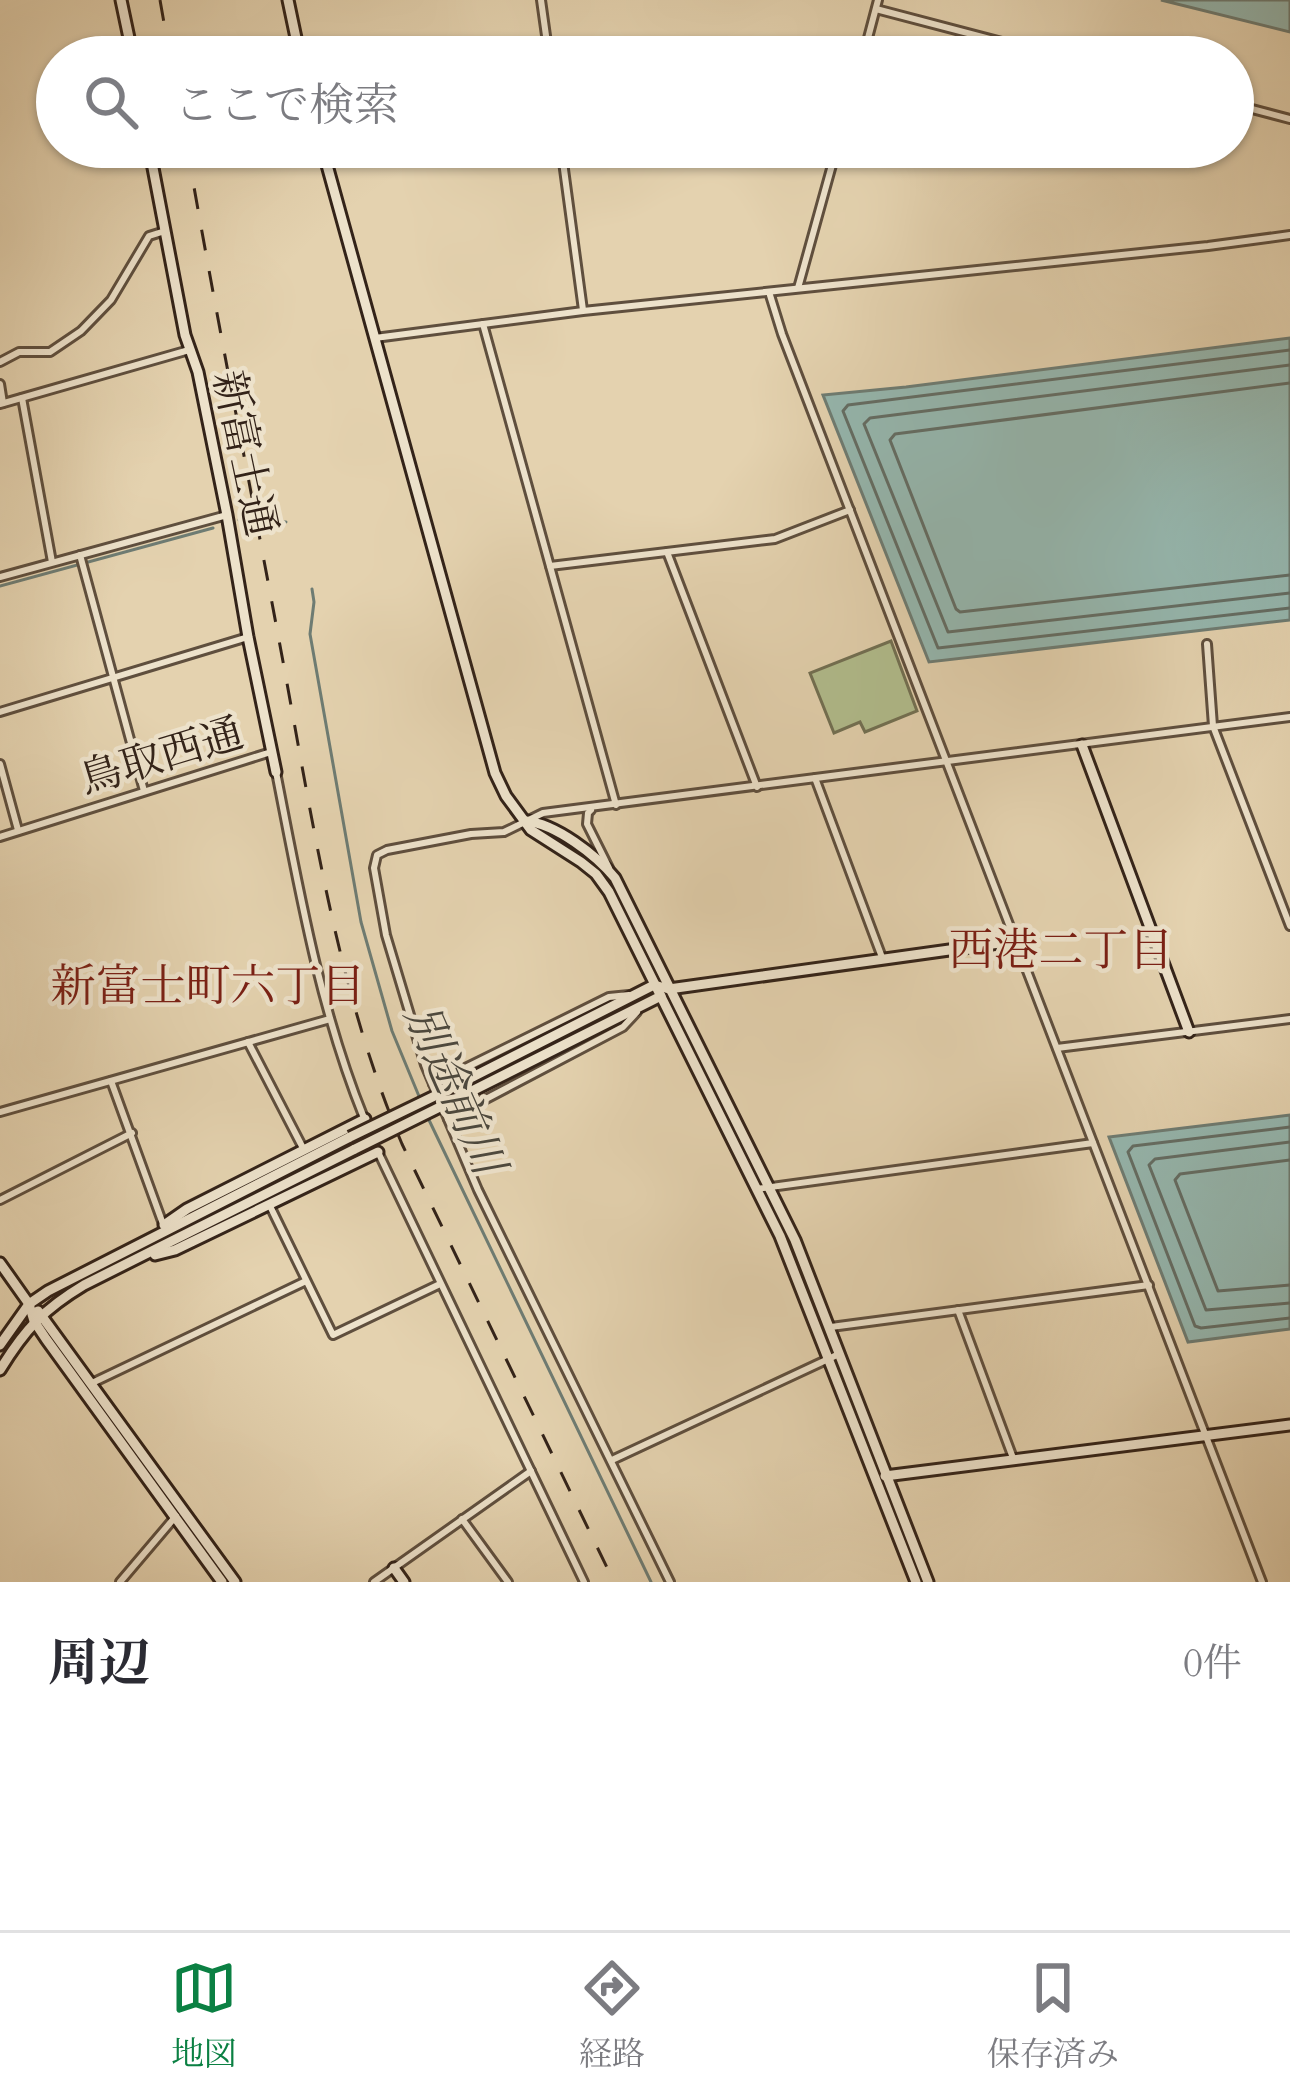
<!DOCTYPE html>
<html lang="ja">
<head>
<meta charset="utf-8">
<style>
	body { margin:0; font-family:Cardo,"Noto Serif JP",serif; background:#f7f7f7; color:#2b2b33 }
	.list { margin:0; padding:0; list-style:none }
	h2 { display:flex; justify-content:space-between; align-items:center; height:156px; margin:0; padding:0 48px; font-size:51px }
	h2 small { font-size:39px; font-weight:400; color:#7c7c81 }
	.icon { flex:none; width:66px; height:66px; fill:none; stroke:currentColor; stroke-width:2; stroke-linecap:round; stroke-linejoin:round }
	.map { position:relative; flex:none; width:1290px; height:1582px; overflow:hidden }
	.search { position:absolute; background:#fff; box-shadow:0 3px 9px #0004; left:36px; right:36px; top:36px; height:132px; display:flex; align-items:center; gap:30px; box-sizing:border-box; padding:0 42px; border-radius:66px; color:#7c7c81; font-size:45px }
	.sheet { height:348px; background:#fff }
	nav { display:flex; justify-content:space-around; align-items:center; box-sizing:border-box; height:168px; border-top:3px solid #e1e1e2; background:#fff; font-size:33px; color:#7c7c81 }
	nav a { display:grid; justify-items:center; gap:6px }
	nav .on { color:#0b8043 }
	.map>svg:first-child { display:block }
</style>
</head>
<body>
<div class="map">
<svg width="1290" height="1582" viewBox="0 0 1290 1582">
	<rect width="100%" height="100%" fill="#e4d2af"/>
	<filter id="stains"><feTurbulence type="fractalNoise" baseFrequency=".00167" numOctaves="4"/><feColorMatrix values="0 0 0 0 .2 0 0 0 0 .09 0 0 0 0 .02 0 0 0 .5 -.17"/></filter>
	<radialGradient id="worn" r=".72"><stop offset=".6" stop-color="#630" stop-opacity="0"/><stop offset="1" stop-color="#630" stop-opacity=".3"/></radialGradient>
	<path fill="#b1bd8d" stroke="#727053" stroke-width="3" d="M 891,641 L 917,711 L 865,732 L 860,722 L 834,733 L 810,673 Z"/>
	<g fill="#95b7af" stroke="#6e7c73" stroke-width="3">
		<path d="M 1161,0 L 1290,0 L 1290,32 Z"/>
		<path d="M 1290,338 L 1290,620 L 929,662 L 823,395 L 906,387 Z"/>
		<path d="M 1290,1115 L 1290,1329 L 1188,1342 L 1109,1137 Z"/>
	</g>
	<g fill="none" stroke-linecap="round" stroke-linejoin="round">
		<g stroke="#646d64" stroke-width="3">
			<path d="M 1290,350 L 848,405 L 843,411 L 938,648 L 1290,608"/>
			<path d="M 1290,365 L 870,418 L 864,424 L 948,632 L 1290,593"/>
			<path d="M 1290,383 L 895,434 L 890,440 L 956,609 L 960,612 L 1290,575"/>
			<path d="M 1290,1127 L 1133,1146 L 1128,1152 L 1195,1326 L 1201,1328 L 1290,1318"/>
			<path d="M 1290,1142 L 1155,1159 L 1149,1165 L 1206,1310 L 1290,1303"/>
			<path d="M 1290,1160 L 1180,1174 L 1175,1180 L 1218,1291 L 1290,1285"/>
		</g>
		<g stroke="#6e7c73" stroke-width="3">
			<path d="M 239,520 L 286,522"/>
			<path d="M 0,586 L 213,528"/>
			<path d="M 312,589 L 314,602 L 310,634 L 361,922 L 392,1031 L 428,1118 L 651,1582"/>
		</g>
		<g stroke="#5f4f3e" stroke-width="12">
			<g id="street">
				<path d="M 541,0 L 549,57"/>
				<path d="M 876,9 L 1059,57"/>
				<path d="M 863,57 L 878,0"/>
				<path d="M 1233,104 L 1290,119"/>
				<path d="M 561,147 L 583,310"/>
				<path d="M 798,288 L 837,147"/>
				<path d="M 769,292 L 782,334 L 1262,1582"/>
				<path d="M 483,324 L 616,805"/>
				<path d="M 375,338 L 583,311 L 1208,246 L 1290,235"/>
				<path d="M 0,362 L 19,352 L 50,352 L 81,331 L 111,300 L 149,236 L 165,231"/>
				<path d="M 0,384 L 3,403"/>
				<path d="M 22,398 L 52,562"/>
				<path d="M 0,404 L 189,350"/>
				<path d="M 667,552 L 757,787"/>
				<path d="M 80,555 L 144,791"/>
				<path d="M 550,566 L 775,539 L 850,510"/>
				<path d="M 0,577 L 227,515"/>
				<path d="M 1207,644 L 1213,726 L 1290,926"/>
				<path d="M 0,712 L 248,637"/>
				<path d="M 0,764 L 18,830"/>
				<path d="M 276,772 C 299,889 319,1007 364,1118"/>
				<path d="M 815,778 L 883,960"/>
				<path d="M 591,810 L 588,813 L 587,824 L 609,868"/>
				<path d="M 0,837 L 271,752"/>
				<path d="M 248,1042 L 304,1150"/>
				<path d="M 1057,1048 L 1290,1019"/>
				<path d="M 111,1081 L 163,1224"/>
				<path d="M 433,1084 L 609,997 L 629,995"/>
				<path d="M 0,1112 L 330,1019"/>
				<path d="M 448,1119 L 623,1027 L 637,1012"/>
				<path d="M 378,1152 L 584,1582"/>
				<path d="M 756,1189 L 1093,1143"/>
				<path d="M 0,1200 L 132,1133"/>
				<path d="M 269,1204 L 333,1335 L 440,1284"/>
				<path d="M 958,1310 L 1013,1458"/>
				<path d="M 831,1327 L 1149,1285"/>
				<path d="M 90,1384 L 306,1281"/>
				<path d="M 612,1460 L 839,1354"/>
				<path d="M 462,1519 L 508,1582"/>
				<path d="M 120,1582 L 176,1516"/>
				<path d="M 374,1582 L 531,1471"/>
				<path d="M 670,1582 L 478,1190 L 425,1065 L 386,935 L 374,868 L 377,855 L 387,850 L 471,834 L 504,832 L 543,813 L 1290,717"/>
			</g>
		</g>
		<g stroke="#332319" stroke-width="15">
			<g id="secondary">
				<path d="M 121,0 L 133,57"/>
				<path d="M 288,0 L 300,57"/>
				<path d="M 149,147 L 185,335 L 198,372 L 227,515 L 248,637 L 276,772"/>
				<path d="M 322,147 L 495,773 L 506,796 L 531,830 L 581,862 L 596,874 L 609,892 L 780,1236 L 916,1582"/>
				<path d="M 1082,745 L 1189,1032"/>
				<path d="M 526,821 C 556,824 596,855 615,878 L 795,1240 L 928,1582"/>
				<path d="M 447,1090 L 654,985 L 669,989 L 1014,941"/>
				<path d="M 452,1101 L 661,996"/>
				<path d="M 164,1225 L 187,1209 L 365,1119"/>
				<path d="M 155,1255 L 175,1250 L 378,1152"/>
				<path d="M 0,1263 L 29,1304 L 34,1321 L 46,1339 L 222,1582"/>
				<path d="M 38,1311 L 235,1582"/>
				<path d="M 0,1345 L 29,1304 L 48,1291 L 350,1137"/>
				<path d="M 0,1370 C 25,1329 44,1309 84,1285 L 355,1149"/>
				<path d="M 885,1476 L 1290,1425"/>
				<path d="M 394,1568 L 404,1582"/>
			</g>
		</g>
		<use href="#street" stroke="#ede2cb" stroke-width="6"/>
		<use href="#secondary" stroke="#ede2cb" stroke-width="9"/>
		<g stroke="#332319" stroke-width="3" stroke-dasharray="21 21" stroke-linecap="butt">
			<path d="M 160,0 L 170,57"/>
			<path d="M 187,147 C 217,321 252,494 284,667 C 314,829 338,992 402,1144 L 614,1582"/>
		</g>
		<g stroke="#332319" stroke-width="15" stroke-linecap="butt">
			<g id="secondary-bridge">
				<path d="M 350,1137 L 447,1090"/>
				<path d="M 355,1149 L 452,1101"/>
			</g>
		</g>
		<use href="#secondary-bridge" stroke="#ede2cb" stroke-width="9"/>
	</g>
	<g text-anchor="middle" stroke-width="9" stroke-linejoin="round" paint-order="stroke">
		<g font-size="42" fill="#332319" stroke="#ede2cb">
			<text transform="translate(246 453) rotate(78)" y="15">新富士通</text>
			<text transform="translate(161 755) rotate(-17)" y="15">鳥取西通</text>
		</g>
		<g font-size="45" fill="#7a1f14" stroke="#ede2cb">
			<text x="1061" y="965">西港二丁目</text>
			<text x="208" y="1001">新富士町六丁目</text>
		</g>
		<g font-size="45" font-style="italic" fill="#4c483e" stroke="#ede2cb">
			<text transform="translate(456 1089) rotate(66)" y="16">別途前川</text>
		</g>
	</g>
	<rect width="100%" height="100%" filter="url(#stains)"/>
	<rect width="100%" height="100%" fill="url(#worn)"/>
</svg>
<div class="search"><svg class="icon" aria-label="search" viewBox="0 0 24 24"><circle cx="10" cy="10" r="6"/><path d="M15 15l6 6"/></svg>ここで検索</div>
</div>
<section class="sheet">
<h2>周辺<small>0件</small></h2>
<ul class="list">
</ul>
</section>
<nav>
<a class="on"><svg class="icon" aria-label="map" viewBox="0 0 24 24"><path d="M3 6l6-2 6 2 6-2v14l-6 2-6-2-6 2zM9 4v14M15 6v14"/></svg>地図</a>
<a><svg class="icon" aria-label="directions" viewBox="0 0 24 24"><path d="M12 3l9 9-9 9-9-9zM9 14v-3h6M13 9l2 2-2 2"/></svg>経路</a>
<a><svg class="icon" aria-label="saved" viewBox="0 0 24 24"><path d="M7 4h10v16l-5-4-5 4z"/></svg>保存済み</a>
</nav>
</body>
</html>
